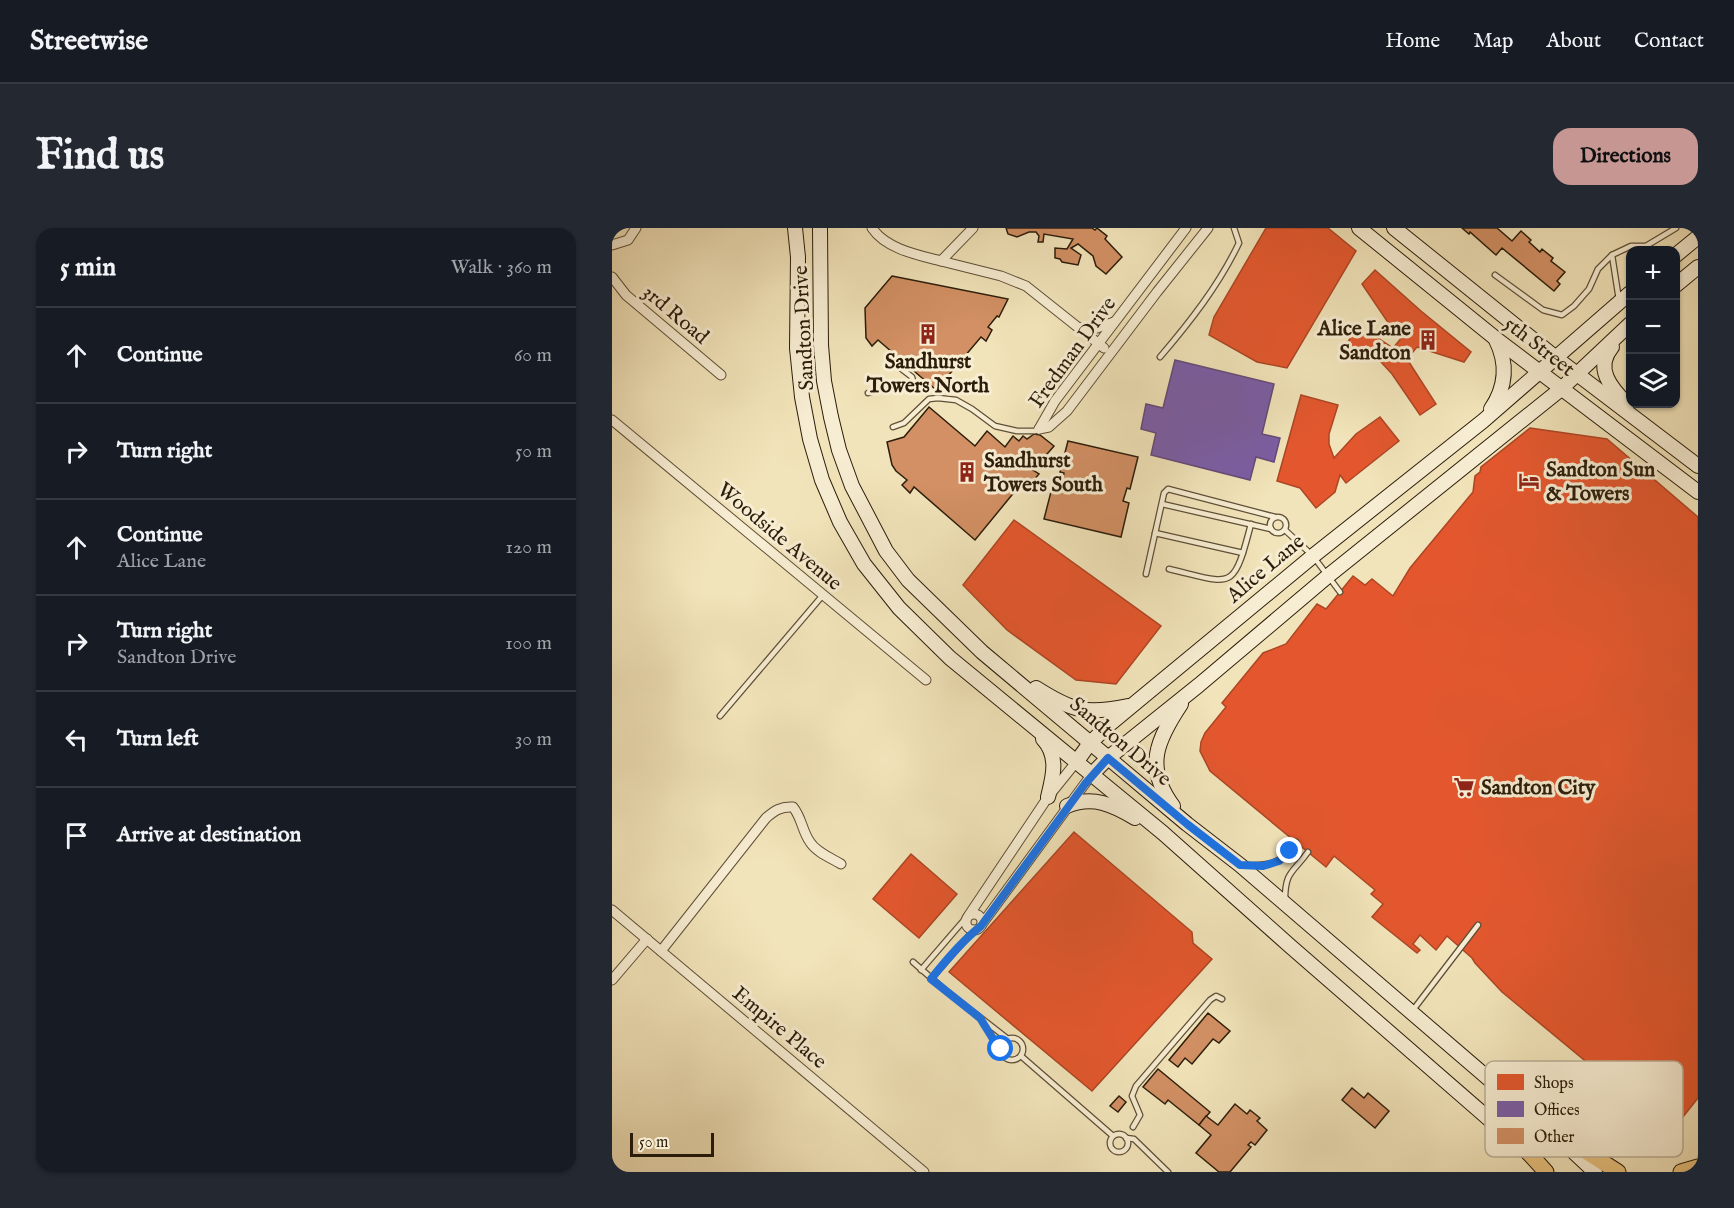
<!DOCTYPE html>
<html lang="en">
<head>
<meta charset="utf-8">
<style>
	body { margin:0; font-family:"IM FELL English",serif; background:#242831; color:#f1f3f6 }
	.controls { position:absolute; right:18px; top:18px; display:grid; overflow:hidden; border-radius:12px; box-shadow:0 2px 4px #0004 }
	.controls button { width:54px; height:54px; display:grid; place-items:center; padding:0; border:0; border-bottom:2px solid #363941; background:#171b24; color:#f1f3f6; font:30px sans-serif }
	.scale { position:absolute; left:18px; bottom:15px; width:84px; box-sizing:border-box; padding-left:6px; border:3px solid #2c1d0b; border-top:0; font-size:16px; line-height:21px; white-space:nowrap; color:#2c1d0b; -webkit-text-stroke:4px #f7edd2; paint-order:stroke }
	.stop { position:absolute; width:18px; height:18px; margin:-14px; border:4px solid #1a73e8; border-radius:50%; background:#fff }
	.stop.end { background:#1a73e8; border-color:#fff; box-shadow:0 2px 6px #0008 }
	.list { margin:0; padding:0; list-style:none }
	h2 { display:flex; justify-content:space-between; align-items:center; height:78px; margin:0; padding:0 24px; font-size:26px }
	h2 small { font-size:20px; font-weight:400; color:#9ea1a6 }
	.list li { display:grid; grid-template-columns:39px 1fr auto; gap:18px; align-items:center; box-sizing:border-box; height:96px; padding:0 24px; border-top:2px solid #363941 }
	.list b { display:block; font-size:22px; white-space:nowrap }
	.list p { margin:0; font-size:20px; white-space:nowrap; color:#9ea1a6 }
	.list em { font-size:20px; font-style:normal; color:#9ea1a6 }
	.icon { flex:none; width:33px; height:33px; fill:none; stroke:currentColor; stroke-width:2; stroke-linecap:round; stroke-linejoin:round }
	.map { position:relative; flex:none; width:1086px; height:944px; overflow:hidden; border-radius:18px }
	header { display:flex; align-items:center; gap:36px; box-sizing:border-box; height:84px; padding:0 30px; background:#171b24; border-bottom:2px solid #363941 }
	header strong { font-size:28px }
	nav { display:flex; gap:33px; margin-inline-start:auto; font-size:21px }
	.intro { display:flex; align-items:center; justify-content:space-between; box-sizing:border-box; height:144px; padding:0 36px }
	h1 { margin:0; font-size:42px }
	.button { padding:15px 27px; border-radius:18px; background:#c59692; color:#111; font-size:21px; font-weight:700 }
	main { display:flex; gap:36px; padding:0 36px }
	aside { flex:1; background:#171b24; border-radius:18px; box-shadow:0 2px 4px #0004 }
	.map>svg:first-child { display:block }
</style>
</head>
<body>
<header>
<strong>Streetwise</strong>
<nav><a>Home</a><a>Map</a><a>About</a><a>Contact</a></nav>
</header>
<div class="intro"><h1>Find us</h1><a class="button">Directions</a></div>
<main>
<aside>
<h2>5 min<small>Walk · 360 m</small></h2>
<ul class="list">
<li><svg class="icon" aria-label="ahead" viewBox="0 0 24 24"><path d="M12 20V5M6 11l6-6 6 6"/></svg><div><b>Continue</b></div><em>60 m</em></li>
<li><svg class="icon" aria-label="right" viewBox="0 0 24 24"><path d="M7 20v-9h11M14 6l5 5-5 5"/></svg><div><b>Turn right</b></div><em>50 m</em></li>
<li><svg class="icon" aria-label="ahead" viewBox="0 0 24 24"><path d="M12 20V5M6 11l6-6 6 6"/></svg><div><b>Continue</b><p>Alice Lane</p></div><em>120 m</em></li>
<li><svg class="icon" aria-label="right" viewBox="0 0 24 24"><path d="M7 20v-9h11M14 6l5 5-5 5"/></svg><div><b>Turn right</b><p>Sandton Drive</p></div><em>100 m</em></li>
<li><svg class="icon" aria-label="left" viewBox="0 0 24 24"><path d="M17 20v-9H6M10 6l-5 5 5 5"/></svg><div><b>Turn left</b></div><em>30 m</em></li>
<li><svg class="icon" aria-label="arrive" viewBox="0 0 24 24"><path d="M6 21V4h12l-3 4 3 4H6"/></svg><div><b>Arrive at destination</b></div></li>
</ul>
</aside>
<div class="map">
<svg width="1086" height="944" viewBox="0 0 1086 944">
	<rect width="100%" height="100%" fill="#f2e4ba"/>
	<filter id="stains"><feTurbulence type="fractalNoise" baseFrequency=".00333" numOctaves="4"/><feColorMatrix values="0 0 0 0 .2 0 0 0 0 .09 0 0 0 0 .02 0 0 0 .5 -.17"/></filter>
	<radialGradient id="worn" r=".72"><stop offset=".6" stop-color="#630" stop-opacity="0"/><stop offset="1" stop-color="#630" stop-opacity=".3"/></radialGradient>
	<g fill="#e4572e" stroke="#ad4624" stroke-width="1.5">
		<path d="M 654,0 L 716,0 L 744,23 L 675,140 L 645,134 L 597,107 L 602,89 Z"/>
		<path d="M 763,42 L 809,83 L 859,124 L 852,134 L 805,119 L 795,131 L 824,176 L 808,187 L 780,146 L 769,134 L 735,117 L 741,103 L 760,106 L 781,120 L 791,108 L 777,96 L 750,56 Z"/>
		<path d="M 689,167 L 726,177 L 717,206 L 717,216 L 722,230 L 744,206 L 768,189 L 787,213 L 734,255 L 728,247 L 723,264 L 704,280 L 688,260 L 665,253 Z"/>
		<path d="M 918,200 L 995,211 L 1086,289 L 1086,870 L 1059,904 L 890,764 L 863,735 L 860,730 L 835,708 L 824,722 L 808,707 L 801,716 L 808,722 L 805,725 L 760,689 L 771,676 L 759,666 L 763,662 L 722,628 L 714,639 L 598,543 L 588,523 L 589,514 L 593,505 L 614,479 L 610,475 L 651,425 L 674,416 L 705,376 L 714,381 L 741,348 L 753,357 L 760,351 L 781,368 L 798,340 L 861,264 L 863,248 L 868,244 L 869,239 Z"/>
		<path d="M 402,292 L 549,398 L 504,456 L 464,452 L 395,402 L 351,357 Z"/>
		<path d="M 462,604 L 580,704 L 581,715 L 600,731 L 480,863 L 337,744 Z"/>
		<path d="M 299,626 L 345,666 L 307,710 L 261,671 Z"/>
	</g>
	<path fill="#7b5ea7" stroke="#634a78" stroke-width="1.5" d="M 563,132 L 662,156 L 650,206 L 668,210 L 662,234 L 644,229 L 638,252 L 539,227 L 544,205 L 529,201 L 534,176 L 551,180 Z"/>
	<g fill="#d29064" stroke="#2c1d0b" stroke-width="1.5">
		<path d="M 394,0 L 480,0 L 483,2 L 485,0 L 495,8 L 493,11 L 510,29 L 494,46 L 484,38 L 481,28 L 466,16 L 459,20 L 469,27 L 466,37 L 450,34 L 448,31 L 443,30 L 443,20 L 455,21 L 461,11 L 432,6 L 431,14 L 426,14 L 427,8 L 424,4 L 417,4 L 405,9 L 396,6 Z"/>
		<path d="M 850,0 L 885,0 L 900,13 L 909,3 L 919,12 L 917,14 L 928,24 L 930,21 L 941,30 L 939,33 L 953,44 L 945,53 L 948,56 L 942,63 L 890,20 L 884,27 L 858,4 L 857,6 Z"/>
		<path d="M 280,48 L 396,71 L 387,89 L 385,88 L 376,99 L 380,102 L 374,113 L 369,109 L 324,162 L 266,112 L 260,118 L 254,110 L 253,80 Z"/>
		<path d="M 317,179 L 363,218 L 375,203 L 393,219 L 401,208 L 407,213 L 411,208 L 415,211 L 422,206 L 428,207 L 442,218 L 421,242 L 427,246 L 419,255 L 413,251 L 363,312 L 302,259 L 298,265 L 290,257 L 295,252 L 284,243 L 280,237 L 275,214 L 292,209 Z"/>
		<path d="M 456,213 L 526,229 L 518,261 L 515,260 L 511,273 L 517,275 L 509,309 L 432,291 L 441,256 L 449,259 L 452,245 L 448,244 Z"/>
		<path d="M 596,785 L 618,803 L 607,815 L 601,811 L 580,836 L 573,830 L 566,839 L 557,832 Z"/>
		<path d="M 546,841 L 598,884 L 587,897 L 556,872 L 553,876 L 531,859 Z"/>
		<path d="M 740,860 L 752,870 L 756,865 L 777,883 L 763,900 L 730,872 Z"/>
		<path d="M 507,868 L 514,874 L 506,884 L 498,878 Z"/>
		<path d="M 623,876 L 635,886 L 638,882 L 648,890 L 645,893 L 655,902 L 643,917 L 639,914 L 636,917 L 639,919 L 618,944 L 607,944 L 584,925 L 599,907 L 587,897 L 594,888 L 606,897 Z"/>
	</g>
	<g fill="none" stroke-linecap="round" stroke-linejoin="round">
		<g stroke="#5e4f37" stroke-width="7">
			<g id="lane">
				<path d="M 883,47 L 931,82 L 950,87 L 962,78 L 977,61 L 986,41 L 1000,27"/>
				<path d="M 1007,72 L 1000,27 L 1019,18 L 1034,18 L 1064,0"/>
				<path d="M 548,129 C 578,94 607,57 627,15 L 622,0"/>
				<path d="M 287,139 L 300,149 L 302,156"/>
				<path d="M 256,165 L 277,159"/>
				<path d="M 281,199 L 292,195 L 317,171 L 326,170 L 344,172 L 360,181 L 383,198 L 405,203 L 423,203 L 427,201"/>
				<path d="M 550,276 L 659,301"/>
				<circle cx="666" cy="297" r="8"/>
				<path d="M 673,302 L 701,328 L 728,364"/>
				<path d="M 543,305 L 631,325"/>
				<path d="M 557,341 C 621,356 621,365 639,296"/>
				<path d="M 534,346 L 552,265 L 556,261 L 663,289"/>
				<path d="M 108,488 L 211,367"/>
				<path d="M 634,637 C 659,638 670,635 684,614"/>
				<path d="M 673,672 C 673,643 681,645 696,624"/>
				<path d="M 301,734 L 333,762 L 396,811"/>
				<path d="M 309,742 L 353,691"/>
				<path d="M 319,751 L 362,702"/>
				<path d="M 801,782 L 866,697"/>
				<path d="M 370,793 L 388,821"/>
				<circle cx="400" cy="821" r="11"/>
				<path d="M 409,828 L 501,908"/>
				<path d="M 521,899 L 528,887 L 520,868 L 524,858 L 598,772 L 604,768 L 610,771"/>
				<circle cx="507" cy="915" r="9"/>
				<path d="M 514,910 L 522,911 L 556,944"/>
			</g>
		</g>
		<g stroke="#5e4f37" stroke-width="11">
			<g id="street">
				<path d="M 260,0 C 274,21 306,27 329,33"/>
				<path d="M 361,0 L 329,33 L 389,48 L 414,58 L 492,120"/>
				<path d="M 0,17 L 16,12 L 24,0"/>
				<path d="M 0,49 L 14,67 L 109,147"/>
				<path d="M 467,100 L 485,100 L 502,94"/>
				<path d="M 0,192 L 314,452"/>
				<path d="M 427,201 L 437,199 L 455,183 L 545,64 L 596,0"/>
				<path d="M 427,201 L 443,173 L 574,0"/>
				<path d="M 0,682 L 312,944"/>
				<circle cx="362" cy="694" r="8"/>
				<path d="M 357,687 L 436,569 L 465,533"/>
				<path d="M 370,696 L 480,546"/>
				<path d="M 49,723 L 154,590 C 162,583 169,578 181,579 C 190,590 190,603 198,614 C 204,624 219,630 229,636"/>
				<path d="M 0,752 L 35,711"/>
			</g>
		</g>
		<g stroke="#2c1d0b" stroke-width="16">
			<g id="secondary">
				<path d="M 183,0 L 186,29 L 185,120 L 190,169 L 198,211 L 210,252 L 228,294 L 252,336 L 287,380 L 338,430 L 551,605 L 678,718 L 923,931"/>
				<path d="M 208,0 L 209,117 L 212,153 L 219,189 L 227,222 L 240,258 L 274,323 L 296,352 L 370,424 L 575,596 L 628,637 L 913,882"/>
				<path d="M 747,0 L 883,110 L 1086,264"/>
				<path d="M 782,0 L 944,130 L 1086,238"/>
				<path d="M 1064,27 L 1086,9"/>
				<path d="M 1064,57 L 1086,39"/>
				<path d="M 1000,119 C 982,140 999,160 1015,176"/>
				<path d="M 879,181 C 894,159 896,136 884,112"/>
				<path d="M 424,460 C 460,483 474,487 516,478"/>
				<path d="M 431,511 C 447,528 441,549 436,569"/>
				<path d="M 465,533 L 478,515 L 499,495 L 701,328 L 871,193 L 1018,65"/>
				<path d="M 480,546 L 496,530 L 587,457 L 716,348 L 949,161 L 1018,96"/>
				<path d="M 455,578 C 481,567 501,577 523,590"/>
				<path d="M 561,578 C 532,539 545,512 569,476"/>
				<path d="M 951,914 L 983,944"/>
			</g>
		</g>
		<g stroke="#2c1d0b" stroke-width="17">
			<g id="primary">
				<path d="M 905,875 L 967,919 L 1006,944"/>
				<path d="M 916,924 L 934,944"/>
				<path d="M 1069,944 L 1086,939"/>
			</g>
		</g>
		<use href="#lane" stroke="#f7edd2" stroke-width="4.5"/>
		<use href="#street" stroke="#f7edd2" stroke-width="9"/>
		<use href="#secondary" stroke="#f7edd2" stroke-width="14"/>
		<use href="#primary" stroke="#e9c27d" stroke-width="15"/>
	</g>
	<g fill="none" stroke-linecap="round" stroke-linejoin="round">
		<path stroke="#1a73e8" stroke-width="8" d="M 389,821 L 389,824 L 368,790 L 319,751 C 334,732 350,713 369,698 L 473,556 L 496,530 L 575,596 L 628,637 L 651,638 L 667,633 L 678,623"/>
	</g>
	<defs>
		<g id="building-bare" transform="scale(1.62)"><path d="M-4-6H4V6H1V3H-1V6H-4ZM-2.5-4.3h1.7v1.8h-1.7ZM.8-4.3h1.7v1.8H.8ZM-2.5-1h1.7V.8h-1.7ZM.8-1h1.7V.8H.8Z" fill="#8f2418" stroke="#f7edd2" stroke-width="2.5" paint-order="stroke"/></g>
		<g id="hotel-bare" transform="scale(1.62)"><path d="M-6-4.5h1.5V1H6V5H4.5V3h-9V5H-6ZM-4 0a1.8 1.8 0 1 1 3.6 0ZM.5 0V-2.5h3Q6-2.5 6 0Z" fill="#8f2418" stroke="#f7edd2" stroke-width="2.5" paint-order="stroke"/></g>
		<g id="supermarket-bare" transform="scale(1.62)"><path d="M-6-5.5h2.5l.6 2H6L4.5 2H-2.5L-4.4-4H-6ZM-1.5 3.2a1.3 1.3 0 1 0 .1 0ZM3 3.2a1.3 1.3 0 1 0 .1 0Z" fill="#8f2418" stroke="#f7edd2" stroke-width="2.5" paint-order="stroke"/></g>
	</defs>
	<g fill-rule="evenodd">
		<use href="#building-bare" x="316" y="106"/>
		<use href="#building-bare" x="816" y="112"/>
		<use href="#building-bare" x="355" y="244"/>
		<use href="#hotel-bare" x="917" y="253"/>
		<use href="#supermarket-bare" x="852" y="559"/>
	</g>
	<g text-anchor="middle" stroke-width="6" stroke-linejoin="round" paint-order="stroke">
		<g font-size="21" fill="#2c1d0b" stroke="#f7edd2">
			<text transform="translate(64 86) rotate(40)" y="7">3rd Road</text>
			<text transform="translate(191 100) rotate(-93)" y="7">Sandton Drive</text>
			<text transform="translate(928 118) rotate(38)" y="7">5th Street</text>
			<text transform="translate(460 124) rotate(-54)" y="7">Fredman Drive</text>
			<text transform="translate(168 308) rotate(40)" y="7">Woodside Avenue</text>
			<text transform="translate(653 340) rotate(-40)" y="7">Alice Lane</text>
			<text transform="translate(509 513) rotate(40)" y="7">Sandton Drive</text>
			<text transform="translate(168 799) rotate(40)" y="7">Empire Place</text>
		</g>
		<g font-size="21" font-weight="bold" fill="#2c1d0b" stroke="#f7edd2" text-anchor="start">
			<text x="799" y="107" text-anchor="end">Alice Lane<tspan x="799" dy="24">Sandton</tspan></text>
			<text x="316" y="140" text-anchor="middle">Sandhurst<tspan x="316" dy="24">Towers North</tspan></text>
			<text x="372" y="239">Sandhurst<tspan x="372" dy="24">Towers South</tspan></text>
			<text x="934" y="248">Sandton Sun<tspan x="934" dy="24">&amp; Towers</tspan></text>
			<text x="869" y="566">Sandton City</text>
		</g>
	</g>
	<rect x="873" y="833" width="198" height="96" rx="9" fill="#f7edd2" stroke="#baaf96" stroke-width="1.5"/>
	<rect x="885" y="846" width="27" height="16" fill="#e4572e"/>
	<rect x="885" y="873" width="27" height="16" fill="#7b5ea7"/>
	<rect x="885" y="900" width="27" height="16" fill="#d29064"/>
	<g font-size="16" fill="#2c1d0b">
		<text x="922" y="860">Shops</text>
		<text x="922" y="887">Offices</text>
		<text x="922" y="914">Other</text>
	</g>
	<rect width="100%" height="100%" filter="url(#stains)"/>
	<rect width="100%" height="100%" fill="url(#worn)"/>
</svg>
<div class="controls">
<button>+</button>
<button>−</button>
<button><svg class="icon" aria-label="layers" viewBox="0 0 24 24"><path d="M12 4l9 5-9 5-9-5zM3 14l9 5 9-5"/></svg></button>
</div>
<div class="scale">50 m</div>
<div class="stop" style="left:389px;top:821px"></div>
<div class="stop end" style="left:678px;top:623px"></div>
</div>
</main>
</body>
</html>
